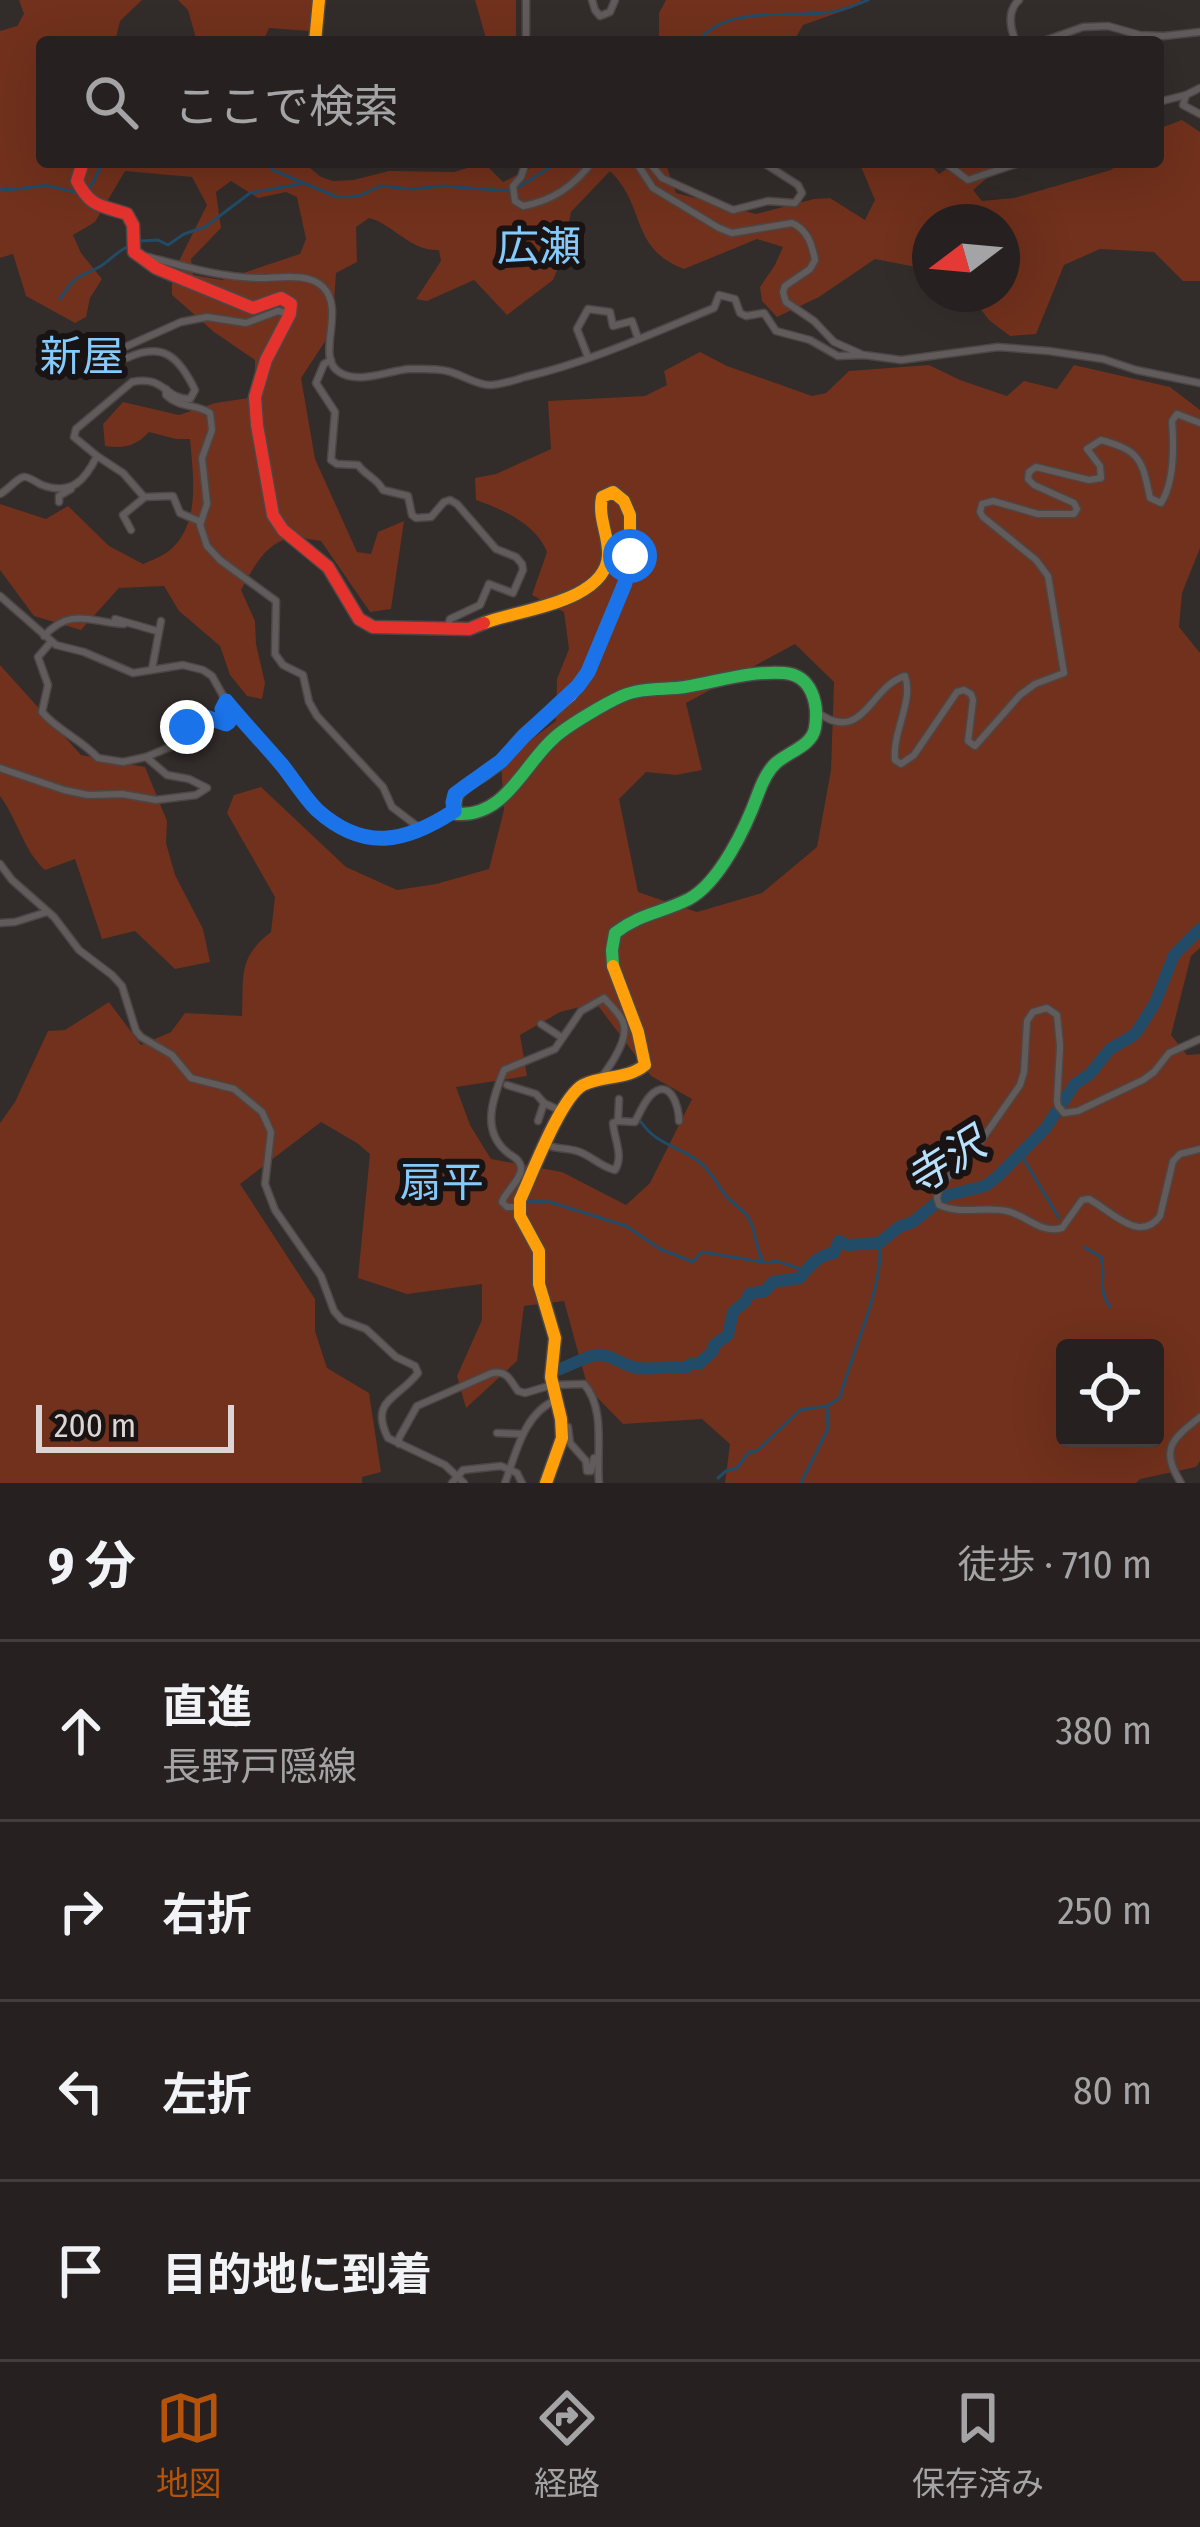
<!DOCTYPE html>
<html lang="ja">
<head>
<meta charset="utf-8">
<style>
	body { margin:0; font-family:"Fira Sans Condensed","Noto Sans JP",sans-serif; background:#2e2929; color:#f1f3f6 }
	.controls { position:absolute; right:36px; bottom:36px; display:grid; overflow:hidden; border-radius:12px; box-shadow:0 12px 48px #0002 }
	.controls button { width:108px; height:108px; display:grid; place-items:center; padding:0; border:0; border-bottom:3px solid #423e3e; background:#262120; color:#f1f3f6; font:60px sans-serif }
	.compass { position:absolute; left:912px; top:204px; width:108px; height:108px; border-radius:50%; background:#262120; box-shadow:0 12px 48px #0002; rotate:254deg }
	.scale { position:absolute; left:36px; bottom:30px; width:198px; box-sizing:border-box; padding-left:12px; border:6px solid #dcd5d3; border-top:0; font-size:33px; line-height:42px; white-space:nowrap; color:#dcd5d3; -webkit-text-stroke:9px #191413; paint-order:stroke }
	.stop { position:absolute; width:36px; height:36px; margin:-27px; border:9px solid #1a73e8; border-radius:50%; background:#fff }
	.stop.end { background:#1a73e8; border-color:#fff; box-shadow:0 3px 12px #0008 }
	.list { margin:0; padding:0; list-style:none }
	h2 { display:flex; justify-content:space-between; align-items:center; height:156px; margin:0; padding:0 48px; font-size:51px }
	h2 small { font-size:39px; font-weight:400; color:#a4a3a5 }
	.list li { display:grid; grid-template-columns:78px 1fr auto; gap:36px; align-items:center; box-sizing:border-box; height:180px; padding:0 48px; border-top:3px solid #423e3e }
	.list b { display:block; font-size:45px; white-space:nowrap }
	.list p { margin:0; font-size:39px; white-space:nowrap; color:#a4a3a5 }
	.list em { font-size:39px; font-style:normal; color:#a4a3a5 }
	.icon { flex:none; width:66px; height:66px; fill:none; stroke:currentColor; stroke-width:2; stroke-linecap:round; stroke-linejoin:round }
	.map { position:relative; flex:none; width:1200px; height:1483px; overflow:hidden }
	.search { position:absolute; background:#262120; box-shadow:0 12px 48px #0002; left:36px; right:36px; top:36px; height:132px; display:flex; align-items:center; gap:30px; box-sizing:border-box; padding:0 42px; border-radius:12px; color:#a4a3a5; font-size:45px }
	.sheet { height:876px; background:#262120 }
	nav { display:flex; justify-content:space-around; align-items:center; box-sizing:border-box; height:168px; border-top:3px solid #423e3e; background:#262120; font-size:33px; color:#a4a3a5 }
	nav a { display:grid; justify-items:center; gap:6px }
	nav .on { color:#b45309 }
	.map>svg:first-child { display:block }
</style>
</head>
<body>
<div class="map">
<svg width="1200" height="1483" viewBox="0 0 1200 1483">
	<rect width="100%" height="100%" fill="#322c2a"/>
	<g fill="#71311c" fill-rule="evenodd">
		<path d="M 19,0 L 142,0 L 120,21 L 115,42 L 42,42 L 42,162 L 311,162 L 310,168 L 321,177 L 333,181 L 353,180 L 389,171 L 454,172 L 484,163 L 503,182 L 531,168 L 534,162 L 665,162 L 676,193 L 756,214 L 814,199 L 830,198 L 865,220 L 875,200 L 859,162 L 928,162 L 939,174 L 957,162 L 1006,162 L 973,190 L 982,201 L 1014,198 L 1111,170 L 1120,162 L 1158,162 L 1158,129 L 1182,120 L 1200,132 L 1200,281 L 1183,281 L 1154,252 L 1100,249 L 1064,265 L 1036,334 L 1010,336 L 989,320 L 973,299 L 950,294 L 1002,294 L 1002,222 L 930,222 L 930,276 L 911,266 L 875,259 L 819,297 L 777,317 L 762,301 L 760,287 L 775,265 L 783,247 L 757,239 L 684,269 C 629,248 647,207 610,171 L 571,212 L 560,263 L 553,280 L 507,315 L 474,280 L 427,301 L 416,299 L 441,261 L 439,250 C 409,251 395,225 369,218 L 356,227 L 357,262 L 336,273 L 332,331 L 301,378 L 315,459 L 357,552 L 371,554 L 378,532 L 404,521 L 391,609 L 370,612 L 321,541 C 312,540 299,537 290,538 C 265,543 252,570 241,590 L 255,621 L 256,644 L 265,683 L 262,699 L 247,696 L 230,675 L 220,646 L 179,611 L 164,586 L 119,588 L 81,630 L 34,616 L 0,570 L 0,504 L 46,519 L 68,506 L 109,546 L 143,564 C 152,560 163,556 170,550 C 201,524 193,475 190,439 L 176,439 L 149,432 C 136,446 124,449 105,446 L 103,424 L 123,402 L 179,415 L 215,403 L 255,397 L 255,360 L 214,332 L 172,295 L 172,275 L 207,205 L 192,177 L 125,171 L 95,222 L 73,235 L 81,253 L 102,279 L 90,298 L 86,317 L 75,323 L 26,296 L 13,254 L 0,258 L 0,31 L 17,26 L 24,14 ZM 231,181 L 258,198 L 286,192 L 297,197 L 306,239 L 300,254 L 222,280 L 193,275 L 191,259 L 221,228 L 216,192 Z"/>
		<path d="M 178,0 L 313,0 L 309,31 L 269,28 L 263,42 L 197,42 L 188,10 Z"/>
		<path d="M 475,0 L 516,0 L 516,42 L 487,42 Z"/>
		<path d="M 666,0 L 862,0 L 854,7 L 803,25 L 793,42 L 659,42 L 659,13 Z"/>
		<path d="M 700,352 L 727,366 L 812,396 L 826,393 L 849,371 L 929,365 L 960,380 L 1007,396 L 1024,381 L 1057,389 L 1074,365 L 1170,387 L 1200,410 L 1200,548 L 1182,593 L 1179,627 L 1200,653 L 1200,948 L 1191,956 L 1171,1035 L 1187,1055 L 1200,1054 L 1200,1461 L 1196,1467 L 1140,1479 L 1136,1483 L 725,1483 L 730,1444 L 702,1419 L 623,1424 L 588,1388 L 564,1301 L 524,1306 L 517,1361 L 466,1408 L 457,1376 L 482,1320 L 482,1284 L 407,1294 L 358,1278 L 370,1154 L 357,1143 L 321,1122 L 240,1184 L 315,1299 L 315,1331 L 327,1368 L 369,1393 L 381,1472 L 362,1477 L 362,1483 L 0,1483 L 0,1123 L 15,1102 L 48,1031 L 65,1030 L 109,1002 L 141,1045 L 171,1032 L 185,1013 L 242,1016 C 244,977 237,958 271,932 L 275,897 L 227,813 L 234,795 L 261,787 L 346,867 L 397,890 L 436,884 L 489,869 L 504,810 L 501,762 L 556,721 L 557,679 L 569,649 L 564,612 L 532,595 L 547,552 C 536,524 502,509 476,500 L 475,478 L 496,474 L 551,449 L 548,401 L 645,396 L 667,385 L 664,371 ZM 795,644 L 834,682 L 831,770 L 817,847 L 762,893 L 697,912 L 638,892 L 619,799 L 646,772 L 676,775 L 702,770 L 686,703 ZM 596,1003 L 651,1076 L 692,1099 L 650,1183 L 626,1205 L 562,1172 L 491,1159 L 470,1125 L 456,1087 L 527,1076 L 520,1035 L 560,1012 ZM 1065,1348 L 1155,1348 L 1155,1438 L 1065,1438 Z"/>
		<path d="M 0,665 L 81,755 L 145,767 L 167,821 L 166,843 L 175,875 L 203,929 L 210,962 L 175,969 L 135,931 L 102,939 L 75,859 L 45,870 C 23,850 18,820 0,796 Z"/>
	</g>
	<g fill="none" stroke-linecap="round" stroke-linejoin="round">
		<g stroke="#214b67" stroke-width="3">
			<path d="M 697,42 C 730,3 787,19 832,12 C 845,10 856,5 868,0"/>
			<path d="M 265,162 L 273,170 L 337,197 L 359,196 L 381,186 L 412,189 L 442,186 L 510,191"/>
			<path d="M 519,187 L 558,162"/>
			<path d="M 0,189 C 15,191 26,187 41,186 C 55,184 66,193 80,192"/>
			<path d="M 89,190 L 101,166 L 107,162"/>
			<path d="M 140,241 L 158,240 L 168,245 L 184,234 L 205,227 L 250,193 L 300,184"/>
			<path d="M 60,299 C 78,272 76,280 101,266 C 110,260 117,252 127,247"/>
			<path d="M 641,1122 C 658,1147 685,1147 704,1166 C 713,1175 719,1187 727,1197 C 733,1204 743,1209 748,1217 C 757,1231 754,1248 764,1262"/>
			<path d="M 1020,1153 L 1059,1218"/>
			<path d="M 527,1201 L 550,1202 L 626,1226 L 660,1249 L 693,1262 L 702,1252 L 768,1263 L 777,1261 L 806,1271"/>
			<path d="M 1084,1247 L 1101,1257 C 1107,1279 1096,1285 1110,1307"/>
			<path d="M 718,1478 L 726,1471 L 737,1468 L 749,1452 L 757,1451 L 800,1410 L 826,1406"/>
			<path d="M 801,1483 L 828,1429 L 827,1406 L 840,1398 C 850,1356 886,1283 879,1243"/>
		</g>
		<path stroke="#214b67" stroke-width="12" d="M 557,1370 C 568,1367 591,1353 602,1355 C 615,1357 624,1366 638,1368 C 655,1370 670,1365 685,1368 L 691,1364 L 699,1364 L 713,1351 L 714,1345 L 728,1335 L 733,1312 L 746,1301 L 749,1294 L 765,1291 L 773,1282 L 800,1278 C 809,1266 819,1255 834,1253 L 839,1241 L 848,1245 L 879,1243 L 899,1227 L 913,1222 L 945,1196 L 985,1186 L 997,1177 L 1045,1129 L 1075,1084 L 1090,1074 L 1110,1049 L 1134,1035 L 1140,1027 L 1155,1003 L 1174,955 L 1200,929"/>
		<g stroke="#4c4746" stroke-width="9">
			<g id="street">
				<path d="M 592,0 L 595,10 L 600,16 L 610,12 L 615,0"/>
				<path d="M 526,42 L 526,0"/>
				<path d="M 1016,42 C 1010,28 1007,11 1019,0"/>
				<path d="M 1041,42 L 1083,27 L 1108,26 L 1140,35 L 1164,36 L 1200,32"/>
				<path d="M 1186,95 L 1183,105 L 1200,114"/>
				<path d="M 1158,102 L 1186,95 L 1200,88"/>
				<path d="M 526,162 L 521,177 L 513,186 L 515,201 L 523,206 C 552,201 575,185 592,162"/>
				<path d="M 636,162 L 653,188 L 719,228 L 732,233 L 792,223 C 808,230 812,245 815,260 L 810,269 L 785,286 L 783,292 L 786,302 L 814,321 L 834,342 L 861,354"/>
				<path d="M 649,162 L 662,178 L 733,210 L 768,201 L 795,203 L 802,193 L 798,185 L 762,162"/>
				<path d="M 944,162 L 968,180 L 1022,162"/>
				<path d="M 145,256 C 183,266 221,278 261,278 C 280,278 308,272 323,287 C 346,310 315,357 339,372 C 359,385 389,370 410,369 C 422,369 435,368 447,371 C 461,374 476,385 490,385 C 501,385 515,380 525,377 C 590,362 653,333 714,308 L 719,295 L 735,299 L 740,313 L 746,316 L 764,313 L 776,331 L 810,340 L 838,356 L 864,355 L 901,360 L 998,347 L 1049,351 L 1103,359 L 1136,370 L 1200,383"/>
				<path d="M 588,357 L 577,329 L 588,309 L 610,312 L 613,326 L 632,321 L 638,338"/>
				<path d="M 331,360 L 324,364 L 316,383 L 335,412 L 331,460 L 337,464 L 358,465 C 366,476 377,478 383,490 L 408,496 L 412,515 L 416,518 L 431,517 L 444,502 L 450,500 L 457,504 L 496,549 L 516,557 L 522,564 L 523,570 L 513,593 L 489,584 L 480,605 L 450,619 L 448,626"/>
				<path d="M 166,389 L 166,395 C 179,408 196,404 210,413 L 212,430 L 202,458 L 207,504 L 200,525 L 207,546 L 220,560 L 276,601 L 275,654 L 283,665 L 303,675 L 309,702 L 317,716 L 383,787 L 392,807 L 421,829"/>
				<path d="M 97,456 L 123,473 L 144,497 L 173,496 L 180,513 L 201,522"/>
				<path d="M 0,494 C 8,490 18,477 24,477 C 28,476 39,484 42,485 C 72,496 85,480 97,456 L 74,437 L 76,429 L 132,382 C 165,375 164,399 190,399 L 195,390 C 179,357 163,341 127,358 L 122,354 L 121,349 L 125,347 L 181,322 L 207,317 L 246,323 L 278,311 L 290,314"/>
				<path d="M 59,502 L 59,496 L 71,489"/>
				<path d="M 131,530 L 123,515 L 145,497"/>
				<path d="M 0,596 L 56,645 L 84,652 L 133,673 L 183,665 L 203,670 L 212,676 L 226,701 L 281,764 L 314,808 L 351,834 L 371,840 L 387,840 L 432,825 L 454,811"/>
				<path d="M 115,619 L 157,631"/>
				<path d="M 44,636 C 72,606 92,623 124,624"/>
				<path d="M 51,642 L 38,657 L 48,685 L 42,712 C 58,731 81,739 98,758 L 123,762 L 146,757"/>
				<path d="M 152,669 L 161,621"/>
				<path d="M 817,712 C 863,746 870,686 905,676 C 914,701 892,732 895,760 L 901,764 L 914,755 L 957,692 L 964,690 L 971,694 L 973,700 L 968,741 L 975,746 L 1020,695 L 1035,684 L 1064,673 L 1048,576 L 1036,560 L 983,517 L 980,512 L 982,504 L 993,501 L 1038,514 L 1074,514 L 1077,509 L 1074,503 L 1034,485 L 1028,479 L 1029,472 L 1036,467 L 1089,480 L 1101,478 L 1100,466 L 1087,449 L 1101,440 C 1141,451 1142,460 1150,498 L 1161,503 C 1175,481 1174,446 1172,421 L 1177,414 L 1200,423"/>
				<path d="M 0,768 L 64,790 L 88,795 L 122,794 L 156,800 L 196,795 L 207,788 L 189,779 L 167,775 L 146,757 L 187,740 L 187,722 L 192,712 L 226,724 L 229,722 L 230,717 L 222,709 L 226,701"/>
				<path d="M 0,864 L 12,880 L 54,917 L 79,950 L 112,975 L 122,986 L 136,1031 L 141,1037 L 172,1055 L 191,1078 L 234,1089 L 262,1112 L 271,1132 L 265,1184 L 275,1210 L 321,1276 L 334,1311 L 342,1320 L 366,1329 L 396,1357 L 415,1366 L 418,1373 C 398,1399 369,1400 388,1438 L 445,1465 L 464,1483"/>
				<path d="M 0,923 L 15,922 L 47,912"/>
				<path d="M 541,1024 L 561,1037"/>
				<path d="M 1200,1039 L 1169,1053 L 1154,1072 L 1143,1080 L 1078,1111 L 1064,1113 L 1058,1106 L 1057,1101 L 1060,1046 L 1057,1015 L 1047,1008 L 1033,1012 L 1027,1021 L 1024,1072 L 1020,1085 L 976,1148 L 940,1186 L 937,1198 L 939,1205 C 961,1215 984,1206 1007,1211 C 1028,1216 1040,1234 1062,1228 L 1082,1200 L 1089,1199 C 1111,1211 1140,1244 1160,1216 L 1173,1161 L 1180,1154 L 1200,1149"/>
				<path d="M 507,1085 L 536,1094 L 544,1103"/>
				<path d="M 538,1121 L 544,1103 L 561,1111"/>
				<path d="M 618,1121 L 635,1122 C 639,1114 644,1102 651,1095 C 670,1077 679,1106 679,1121"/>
				<path d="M 546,1145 C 557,1149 566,1148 577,1151 C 591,1155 600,1167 615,1170 C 624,1156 614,1139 613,1123 L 618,1121 L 619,1099"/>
				<path d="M 519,1207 L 507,1207 L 502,1202 C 505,1192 522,1179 521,1168 C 520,1159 513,1157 508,1153 C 480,1131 493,1098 504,1070 L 555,1049 L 581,1011 L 604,998 C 610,1005 620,1014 623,1022 C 630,1038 610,1066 601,1078"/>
				<path d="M 562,1427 L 568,1427 L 570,1443 L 586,1461 L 587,1471 L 591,1471 L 594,1458"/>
				<path d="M 497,1433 L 523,1434"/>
				<path d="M 399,1444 L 399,1438 L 417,1406 L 492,1373 C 507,1370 510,1380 518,1391 L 525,1393 L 552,1385 L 584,1384 C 606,1409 596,1451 599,1483"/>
				<path d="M 452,1483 L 463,1470 L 501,1466 L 517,1473 L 522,1483"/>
				<path d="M 505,1483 C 516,1453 524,1413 556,1400"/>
				<path d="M 1181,1483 C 1160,1449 1171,1440 1200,1417"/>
			</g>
		</g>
		<g stroke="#4c4746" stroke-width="15">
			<path id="fast" d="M 486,773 C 468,785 449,790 457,814 C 505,817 523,766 553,739 C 565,727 606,703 622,696 C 642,687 665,690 685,687 C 721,681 747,671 784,673 C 812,675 819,704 815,728 C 812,746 788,752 776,763 C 767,771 762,783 758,794 C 746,827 720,882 689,899 C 662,913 641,913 615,933 L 612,950 L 613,966"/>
		</g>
		<g stroke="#4c4746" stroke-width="15">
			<g id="slow">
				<path d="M 315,42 L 319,0"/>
				<path d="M 484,623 C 517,610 609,602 608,553 C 608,533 598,518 602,497 L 613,492 L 624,501 L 630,515 L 630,556 L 625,583 L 588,672 L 571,695 L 523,736 L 501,762 L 486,773"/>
				<path d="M 546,1483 L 562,1438 L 561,1419 L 551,1377 L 555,1338 L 539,1284 L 539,1251 L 520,1216 L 520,1200 C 532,1174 561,1097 583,1085 C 603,1075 627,1080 645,1065 L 638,1032 L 613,966"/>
			</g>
		</g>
		<g stroke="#4c4746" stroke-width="15">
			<path id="jam" d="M 83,162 L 77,181 C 91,208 101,205 127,214 L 133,225 L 134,252 L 156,268 L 253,308 L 281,298 L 291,304 L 290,314 L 266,360 L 255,397 L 257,425 L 273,515 L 283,530 L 328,567 L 359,619 L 373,627 L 469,629 L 484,623"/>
		</g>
		<use href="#street" stroke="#615c5b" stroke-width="6"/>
		<use href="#fast" stroke="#30b455" stroke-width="12"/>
		<use href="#slow" stroke="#ff9f0a" stroke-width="12"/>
		<use href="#jam" stroke="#e5322d" stroke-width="12"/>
	</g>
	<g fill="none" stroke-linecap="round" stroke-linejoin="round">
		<path stroke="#1a73e8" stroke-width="15" d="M 187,727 L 192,712 L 226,724 L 229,722 L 230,717 L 222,709 L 226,701 C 244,723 264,744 282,765 C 294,780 304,797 317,810 C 364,852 405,843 454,811 L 453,802 L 455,794 L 501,761 L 524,736 L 578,686 L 588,672 L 625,583 L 630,556"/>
	</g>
	<g text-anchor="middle" stroke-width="12" stroke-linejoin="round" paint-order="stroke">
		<g font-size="42" fill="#85cafc" stroke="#191413">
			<text x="539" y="261">広瀬</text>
			<text x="82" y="371">新屋</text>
			<text x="442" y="1197">扇平</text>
		</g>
		<g font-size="42" font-style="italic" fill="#b7dffe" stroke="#191413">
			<text transform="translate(945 1161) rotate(-32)" y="15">寺沢</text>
		</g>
	</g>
</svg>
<div class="controls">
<button><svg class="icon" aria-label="locate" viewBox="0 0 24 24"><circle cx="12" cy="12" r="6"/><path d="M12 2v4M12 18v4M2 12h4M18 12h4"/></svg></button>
</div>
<svg class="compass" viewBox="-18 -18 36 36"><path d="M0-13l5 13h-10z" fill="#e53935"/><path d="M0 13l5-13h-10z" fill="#a4a3a5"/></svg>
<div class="scale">200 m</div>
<div class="stop" style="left:630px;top:556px"></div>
<div class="stop end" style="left:187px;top:727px"></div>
<div class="search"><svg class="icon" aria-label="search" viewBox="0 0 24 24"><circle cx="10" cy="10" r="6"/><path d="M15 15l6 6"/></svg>ここで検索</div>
</div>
<section class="sheet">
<h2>9 分<small>徒歩 · 710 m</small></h2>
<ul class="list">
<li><svg class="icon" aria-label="ahead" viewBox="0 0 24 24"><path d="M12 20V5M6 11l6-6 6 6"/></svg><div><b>直進</b><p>長野戸隠線</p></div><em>380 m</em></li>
<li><svg class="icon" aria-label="right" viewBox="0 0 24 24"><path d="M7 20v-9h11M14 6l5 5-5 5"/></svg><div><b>右折</b></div><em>250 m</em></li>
<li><svg class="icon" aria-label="left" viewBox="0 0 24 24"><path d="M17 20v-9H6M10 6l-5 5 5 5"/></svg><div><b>左折</b></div><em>80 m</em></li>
<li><svg class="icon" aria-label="arrive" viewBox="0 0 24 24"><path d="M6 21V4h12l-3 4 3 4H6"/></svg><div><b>目的地に到着</b></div></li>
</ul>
</section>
<nav>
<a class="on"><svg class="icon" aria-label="map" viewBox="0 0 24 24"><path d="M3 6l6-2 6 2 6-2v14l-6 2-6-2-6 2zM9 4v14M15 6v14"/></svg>地図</a>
<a><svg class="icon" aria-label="directions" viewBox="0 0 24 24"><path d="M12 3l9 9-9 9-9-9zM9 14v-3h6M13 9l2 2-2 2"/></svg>経路</a>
<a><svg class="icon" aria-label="saved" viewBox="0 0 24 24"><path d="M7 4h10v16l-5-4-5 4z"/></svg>保存済み</a>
</nav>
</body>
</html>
